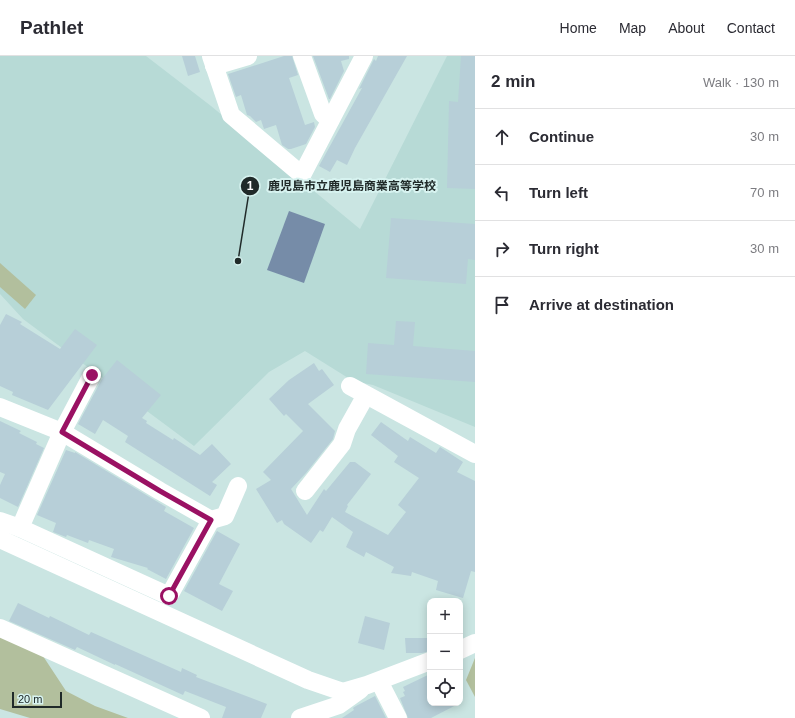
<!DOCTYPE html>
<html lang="en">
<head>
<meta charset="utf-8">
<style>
	body { margin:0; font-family:Helvetica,"Noto Sans JP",sans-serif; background:#f2f2f3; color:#2b2b33 }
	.controls { position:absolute; right:12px; bottom:12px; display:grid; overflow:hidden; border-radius:8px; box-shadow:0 2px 10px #0003 }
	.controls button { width:36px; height:36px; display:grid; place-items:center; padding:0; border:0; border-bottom:1px solid #e1e1e2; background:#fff; color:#2b2b33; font:20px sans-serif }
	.scale { position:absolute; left:12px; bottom:10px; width:50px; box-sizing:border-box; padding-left:4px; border:2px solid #202a29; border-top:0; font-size:11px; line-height:14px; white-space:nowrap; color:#202a29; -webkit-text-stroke:3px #d7f3f0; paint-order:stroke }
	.stop { position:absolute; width:12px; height:12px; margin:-9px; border:3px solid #9a1163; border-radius:50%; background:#fff }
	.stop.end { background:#9a1163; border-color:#fff; box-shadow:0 1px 4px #0008 }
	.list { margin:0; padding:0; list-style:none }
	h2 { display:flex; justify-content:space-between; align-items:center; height:52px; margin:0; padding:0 16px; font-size:17px }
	h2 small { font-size:13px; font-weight:400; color:#7c7c81 }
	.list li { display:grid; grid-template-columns:26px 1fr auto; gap:12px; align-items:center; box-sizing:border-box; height:56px; padding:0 16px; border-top:1px solid #e1e1e2 }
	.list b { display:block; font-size:15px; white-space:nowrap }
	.list em { font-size:13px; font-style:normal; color:#7c7c81 }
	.icon { flex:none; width:22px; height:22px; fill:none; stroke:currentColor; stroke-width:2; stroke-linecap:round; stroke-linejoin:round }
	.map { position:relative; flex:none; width:475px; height:662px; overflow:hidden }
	header { display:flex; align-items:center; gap:24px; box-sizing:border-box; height:56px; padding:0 20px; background:#fff; border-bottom:1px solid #e1e1e2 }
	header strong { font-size:19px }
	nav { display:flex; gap:22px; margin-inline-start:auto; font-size:14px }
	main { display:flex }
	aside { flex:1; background:#fff }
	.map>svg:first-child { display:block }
</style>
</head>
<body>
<header>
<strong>Pathlet</strong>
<nav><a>Home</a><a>Map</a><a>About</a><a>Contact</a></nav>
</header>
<main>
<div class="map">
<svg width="475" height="662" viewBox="0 0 475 662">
	<rect width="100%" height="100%" fill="#cae5e2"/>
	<path fill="#b7dad6" d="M 0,0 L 146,0 L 211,50 L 360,173 L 447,0 L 475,0 L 475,371 L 373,329 L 353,325 L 305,295 L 269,316 L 194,390 L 23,263 L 0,238 Z"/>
	<g fill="#b2bf9d">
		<path d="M 0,207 L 36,239 L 25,253 L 0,231 Z"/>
		<path d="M 0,581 L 41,597 L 66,635 L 95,650 L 128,662 L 30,662 L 0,653 Z"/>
		<path d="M 475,602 L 475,641 L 466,624 Z"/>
	</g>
	<path fill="#768ca8" d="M 289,155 L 325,168 L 304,227 L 267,214 Z"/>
	<g fill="#b7cfd8">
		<path d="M 182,0 L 195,0 L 200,16 L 188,20 Z"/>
		<path d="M 284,0 L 292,0 L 298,19 L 289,22 L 305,69 L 314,66 L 315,71 L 306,88 L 291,93 L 288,93 L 282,89 L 276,69 L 264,73 L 261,64 L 256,66 L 250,60 L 247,59 L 241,39 L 236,41 L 228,18 Z"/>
		<path d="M 313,0 L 349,0 L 349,3 L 341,5 L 344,15 L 330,43 L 329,43 Z"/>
		<path d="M 378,0 L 407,0 L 355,92 L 347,109 L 337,104 L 330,116 L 319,110 L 362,32 L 359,33 L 374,3 L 376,5 Z"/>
		<path d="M 461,0 L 475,0 L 475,133 L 447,132 L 449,45 L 458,46 Z"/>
		<path d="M 391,162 L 475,168 L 475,204 L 468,203 L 466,228 L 386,222 Z"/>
		<path d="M 6,258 L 22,266 L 20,268 L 60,293 L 75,273 L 97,289 L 48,354 L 12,339 L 13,336 L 0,330 L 0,269 Z"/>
		<path d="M 396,265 L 415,266 L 413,290 L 475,295 L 475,326 L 366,318 L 368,287 L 394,289 Z"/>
		<path d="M 117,304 L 161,339 L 142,362 L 147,365 L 146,367 L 173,384 L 174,382 L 200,399 L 212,388 L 231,408 L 212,426 L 217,429 L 210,440 L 125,386 L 128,380 L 103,364 L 95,378 L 78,368 L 102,323 Z"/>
		<path d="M 314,307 L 319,315 L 322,313 L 334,329 L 308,348 L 335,375 L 333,383 L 306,417 L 291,433 L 307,459 L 324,433 L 326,435 L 350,406 L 355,406 L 371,418 L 347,449 L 348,450 L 345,456 L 388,479 L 406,456 L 398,449 L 419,422 L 394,406 L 398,400 L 371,379 L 381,366 L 408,385 L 410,381 L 436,397 L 440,391 L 463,406 L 457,416 L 475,425 L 475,516 L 471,515 L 463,542 L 436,534 L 438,525 L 412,516 L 411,520 L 391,517 L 394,511 L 366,496 L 364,501 L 346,491 L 353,476 L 332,461 L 323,476 L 320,474 L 311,487 L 284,468 L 282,464 L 277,467 L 256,433 L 271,424 L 263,416 L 303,375 L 286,358 L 284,360 L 269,343 L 289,324 Z"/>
		<path d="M 0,365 L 21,375 L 19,377 L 37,386 L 36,388 L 44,392 L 18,451 L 0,442 L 0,429 L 5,418 L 0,416 Z"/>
		<path d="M 66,394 L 75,397 L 75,396 L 166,451 L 164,455 L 194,472 L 166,523 L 147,513 L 148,512 L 111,501 L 114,493 L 89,484 L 88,487 L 67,479 L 66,481 L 53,476 L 56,467 L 37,459 Z"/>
		<path d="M 217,475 L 240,488 L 219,528 L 233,535 L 222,555 L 184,535 Z"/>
		<path d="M 18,547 L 49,562 L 50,560 L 89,579 L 91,576 L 181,616 L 182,612 L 197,619 L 196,621 L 267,648 L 261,662 L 222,662 L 226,651 L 185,635 L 183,639 L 115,608 L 115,609 L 77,591 L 75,594 L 9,565 Z"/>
		<path d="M 365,560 L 390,567 L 384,594 L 358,587 Z"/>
		<path d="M 405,582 L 429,582 L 430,595 L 422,597 L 406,597 Z"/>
		<path d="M 430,618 L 430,647 L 460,647 L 431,662 L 408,662 L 400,642 L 405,640 L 403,636 L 405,635 L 403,631 Z"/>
		<path d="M 375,640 L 386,662 L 342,662 L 354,654 L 353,652 L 356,650 Z"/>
	</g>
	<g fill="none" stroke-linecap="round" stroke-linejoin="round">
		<g stroke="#fff" stroke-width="18">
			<path d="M 211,0 L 231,59 L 302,119 L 364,0"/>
			<path d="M 302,0 L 323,58 L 330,65"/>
			<path d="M 214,10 L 248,0"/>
			<path d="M 350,330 L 475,398"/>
			<path d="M 0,351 L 62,376 L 160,435 L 211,464 L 225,460 L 238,430"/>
			<path d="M 305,435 L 342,388 L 347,373 L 366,339"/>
			<path d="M 0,465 L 20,472 L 169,540 L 211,464"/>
			<path d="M 20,472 L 62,376 L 92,319"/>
			<path d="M 0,483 L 308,624 L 343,636 L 367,629 L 430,605"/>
			<path d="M 0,572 L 201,662"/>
			<path d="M 460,594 L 475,587"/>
			<path d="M 379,625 L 398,662"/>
			<path d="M 300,662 L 339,649 L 360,634"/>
		</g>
	</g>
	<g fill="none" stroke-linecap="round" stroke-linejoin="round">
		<path stroke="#9a1163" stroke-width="5" d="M 92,319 L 62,376 L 160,435 L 211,464 L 169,540"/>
	</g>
	<path fill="none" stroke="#202a29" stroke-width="1.5" d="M238 205L250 130"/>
	<g fill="#202a29" stroke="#d7f3f0" stroke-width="1.5">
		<circle cx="238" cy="205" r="4"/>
		<circle cx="250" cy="130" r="10"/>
	</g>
	<g font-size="12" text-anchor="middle" font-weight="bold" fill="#fff">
		<text x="250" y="134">1</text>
	</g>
	<g font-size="12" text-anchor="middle" font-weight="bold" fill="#202a29" stroke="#d7f3f0" stroke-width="4" stroke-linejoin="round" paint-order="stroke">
		<text x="352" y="134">鹿児島市立鹿児島商業高等学校</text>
	</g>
</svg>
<div class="controls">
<button>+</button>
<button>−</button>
<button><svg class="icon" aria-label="locate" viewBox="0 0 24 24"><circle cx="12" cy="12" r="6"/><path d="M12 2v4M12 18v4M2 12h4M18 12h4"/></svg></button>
</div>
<div class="scale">20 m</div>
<div class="stop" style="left:169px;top:540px"></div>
<div class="stop end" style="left:92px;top:319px"></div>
</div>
<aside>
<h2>2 min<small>Walk · 130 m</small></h2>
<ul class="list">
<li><svg class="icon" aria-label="ahead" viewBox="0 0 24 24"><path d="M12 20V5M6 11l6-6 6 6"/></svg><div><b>Continue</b></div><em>30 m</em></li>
<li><svg class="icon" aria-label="left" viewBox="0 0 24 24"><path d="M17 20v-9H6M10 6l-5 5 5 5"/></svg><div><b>Turn left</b></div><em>70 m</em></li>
<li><svg class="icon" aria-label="right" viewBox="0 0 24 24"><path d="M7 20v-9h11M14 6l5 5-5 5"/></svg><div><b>Turn right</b></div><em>30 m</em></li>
<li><svg class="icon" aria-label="arrive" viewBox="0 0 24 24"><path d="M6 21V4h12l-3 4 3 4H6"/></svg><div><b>Arrive at destination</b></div></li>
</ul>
</aside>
</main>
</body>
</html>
